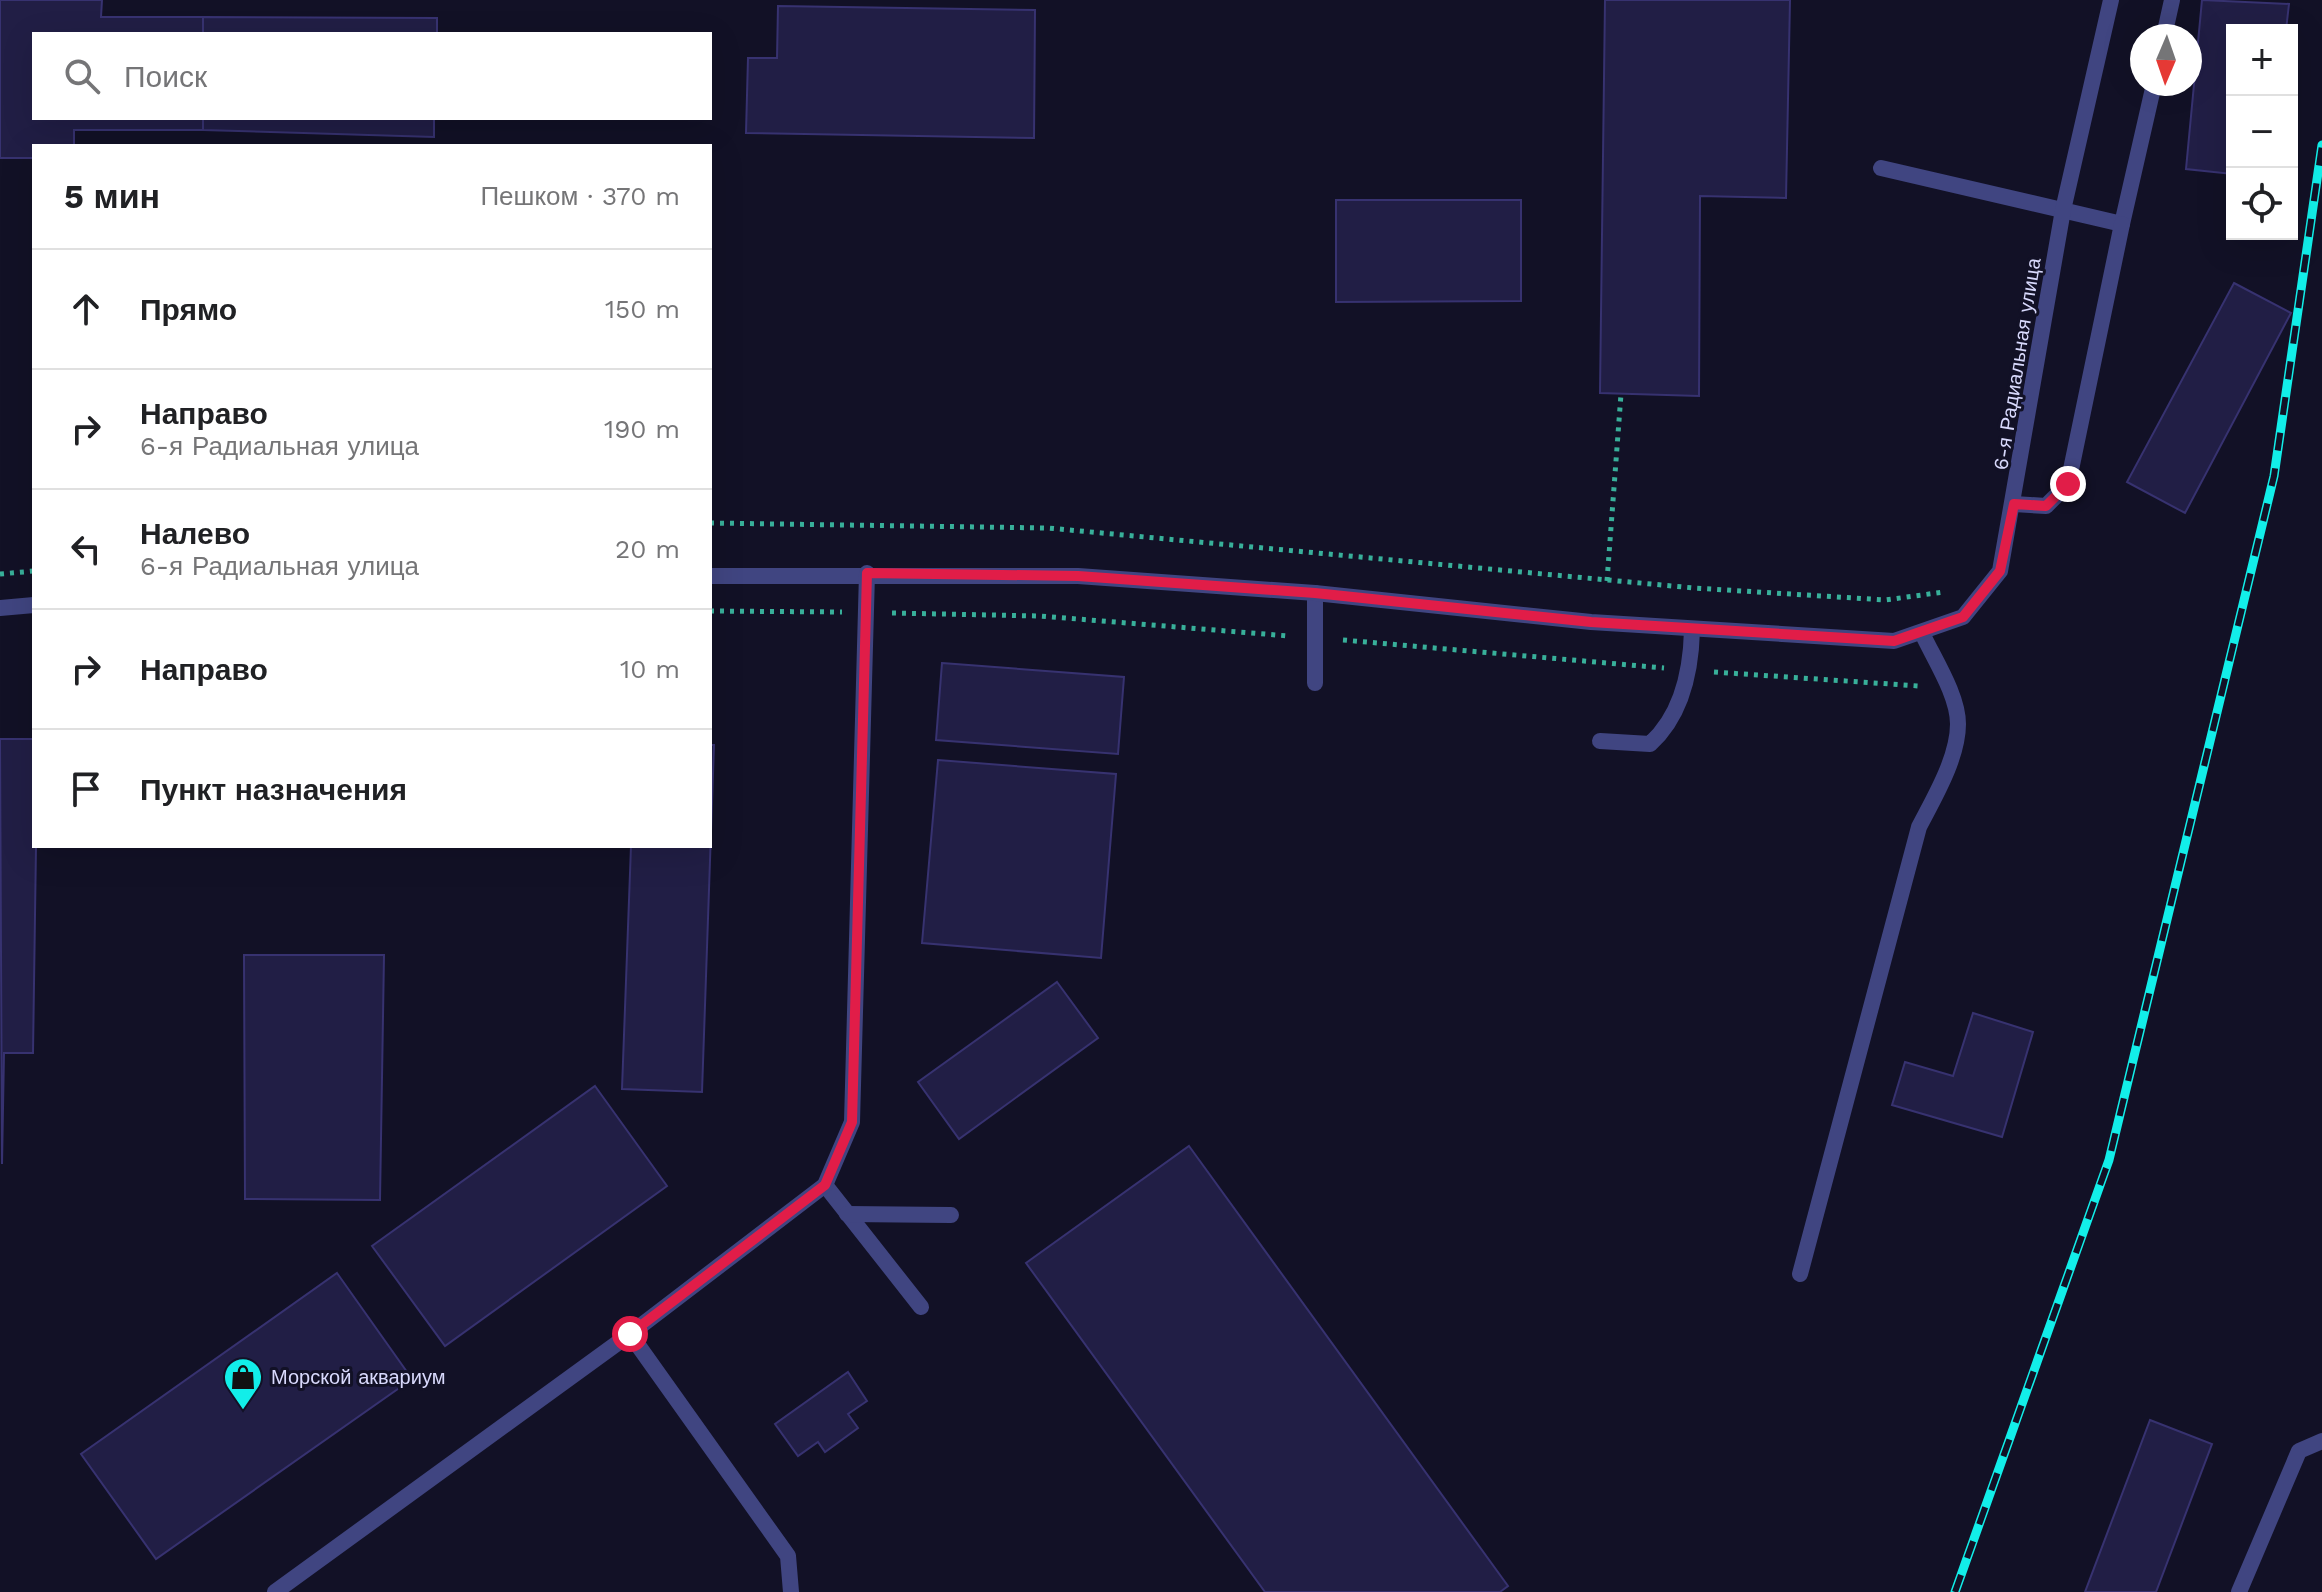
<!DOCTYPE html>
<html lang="ru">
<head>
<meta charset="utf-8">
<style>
	body { margin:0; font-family:"Work Sans",sans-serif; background:#f6f6f6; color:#202124 }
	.controls { position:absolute; right:24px; top:24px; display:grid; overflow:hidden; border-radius:0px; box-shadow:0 8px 32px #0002 }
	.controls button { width:72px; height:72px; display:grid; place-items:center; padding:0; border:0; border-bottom:2px solid #e0e0e0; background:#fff; color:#202124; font:40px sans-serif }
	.compass { position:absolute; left:2130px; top:24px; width:72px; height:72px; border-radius:50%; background:#fff; box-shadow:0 8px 32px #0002; rotate:182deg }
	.stop { position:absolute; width:24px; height:24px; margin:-18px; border:6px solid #e11d48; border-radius:50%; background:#fff }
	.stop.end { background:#e11d48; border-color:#fff; box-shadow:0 2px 8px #0008 }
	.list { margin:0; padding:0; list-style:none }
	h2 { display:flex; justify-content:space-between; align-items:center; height:104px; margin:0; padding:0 32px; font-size:34px }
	h2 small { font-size:26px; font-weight:400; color:#757577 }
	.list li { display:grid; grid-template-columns:52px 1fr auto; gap:24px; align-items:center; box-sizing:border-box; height:120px; padding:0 32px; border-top:2px solid #e0e0e0 }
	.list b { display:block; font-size:30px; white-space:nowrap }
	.list p { margin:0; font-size:26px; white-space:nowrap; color:#757577 }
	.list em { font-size:26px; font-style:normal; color:#757577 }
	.icon { flex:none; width:44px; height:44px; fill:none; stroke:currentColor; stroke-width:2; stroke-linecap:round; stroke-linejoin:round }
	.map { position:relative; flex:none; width:2322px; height:1592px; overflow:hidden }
	.search { position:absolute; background:#fff; box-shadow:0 8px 32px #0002; left:32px; top:32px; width:680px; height:88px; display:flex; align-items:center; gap:20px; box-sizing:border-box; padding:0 28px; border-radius:0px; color:#757577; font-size:30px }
	.panel { position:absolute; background:#fff; box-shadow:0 8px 32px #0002; left:32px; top:144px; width:680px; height:704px; border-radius:0px }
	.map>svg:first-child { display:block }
</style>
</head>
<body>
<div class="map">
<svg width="2322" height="1592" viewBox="0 0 2322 1592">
	<rect width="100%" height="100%" fill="#121126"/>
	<g fill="#211e45" stroke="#373270" stroke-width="2">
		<path d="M 0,0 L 102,0 L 101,17 L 203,17 L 203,34 L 34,34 L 34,118 L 203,118 L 203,130 L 74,130 L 74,146 L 34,146 L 34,158 L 0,158 Z"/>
		<path d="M 1605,0 L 1790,0 L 1786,198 L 1700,196 L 1699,396 L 1600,393 Z"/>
		<path d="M 2202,0 L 2289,4 L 2286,30 L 2232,30 L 2232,174 L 2186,169 Z"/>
		<path d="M 778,6 L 1035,10 L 1034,138 L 746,133 L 748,58 L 777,58 Z"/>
		<path d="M 203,17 L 437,18 L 437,34 L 203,34 Z"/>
		<path d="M 203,118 L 434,118 L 434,137 L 203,130 Z"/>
		<path d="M 1336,200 L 1521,200 L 1521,301 L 1336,302 Z"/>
		<path d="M 2234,283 L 2291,313 L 2185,513 L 2127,482 Z"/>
		<path d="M 942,663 L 1124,677 L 1118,754 L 936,740 Z"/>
		<path d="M 0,739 L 34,739 L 36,846 L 33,1053 L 4,1053 L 2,1164 Z"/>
		<path d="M 710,745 L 714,745 L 702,1092 L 622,1089 L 631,846 L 710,846 Z"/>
		<path d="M 938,760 L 1116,774 L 1101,958 L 922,943 Z"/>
		<path d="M 244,955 L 384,955 L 380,1200 L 245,1199 Z"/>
		<path d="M 1057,982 L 1098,1038 L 959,1139 L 918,1082 Z"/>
		<path d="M 1973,1013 L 2033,1032 L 2002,1137 L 1892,1105 L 1905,1062 L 1953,1076 Z"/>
		<path d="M 595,1086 L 667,1186 L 445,1346 L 372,1246 Z"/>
		<path d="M 1189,1146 L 1508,1586 L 1500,1592 L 1265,1592 L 1026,1263 Z"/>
		<path d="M 337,1273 L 412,1379 L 156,1559 L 81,1454 Z"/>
		<path d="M 848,1372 L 867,1401 L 848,1414 L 858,1428 L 825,1452 L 818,1442 L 798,1456 L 775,1424 Z"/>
		<path d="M 2150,1420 L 2212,1444 L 2156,1592 L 2085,1592 Z"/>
	</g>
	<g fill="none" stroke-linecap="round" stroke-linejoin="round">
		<g stroke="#38b09a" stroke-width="5" stroke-dasharray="4 6" stroke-linecap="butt">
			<path d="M 710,523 L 1048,528 L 1694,588 L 1885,600 L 1944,592"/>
			<path d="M 0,574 L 34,571"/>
			<path d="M 1607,581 L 1621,394"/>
			<path d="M 710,611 L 842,612"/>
			<path d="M 892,613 L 1040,616 L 1289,636"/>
			<path d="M 1343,640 L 1664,668"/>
			<path d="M 1714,672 L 1919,686"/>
		</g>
		<g stroke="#404581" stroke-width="16">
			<path d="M 2164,36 L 2172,0"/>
			<path d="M 1881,168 L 2122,224 L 2154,84"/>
			<path d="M 2014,504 L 2046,506 L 2068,484 L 2122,224"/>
			<path d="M 1315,683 L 1315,593"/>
			<path d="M 1600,741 L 1650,744 C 1682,715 1691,672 1692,630"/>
			<path d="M 825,1185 L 921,1307"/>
			<path d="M 847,1214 L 951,1215"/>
			<path d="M 1800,1274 L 1919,827 C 1934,798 1958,758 1958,724 C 1958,695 1934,659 1922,633"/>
			<path d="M 630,1334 L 788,1556 L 791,1592"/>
			<path d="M 2239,1592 L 2299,1451 L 2322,1441"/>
		</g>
		<g stroke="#404581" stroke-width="16">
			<path d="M 710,576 L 1078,576 L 1315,593 L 1591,622 L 1894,641 L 1963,617 L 2000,571 L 2063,210 L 2111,0"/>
			<path d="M 0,608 L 34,605"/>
			<path d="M 275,1592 L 630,1334 L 825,1185 L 852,1122 L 867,573"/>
		</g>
		<g stroke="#12eee9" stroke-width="9">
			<path id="rail" d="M 1955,1592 L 2109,1160 L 2274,476 L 2322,145"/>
		</g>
		<use href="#rail" stroke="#121126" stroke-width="6" stroke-dasharray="18" stroke-linecap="butt"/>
	</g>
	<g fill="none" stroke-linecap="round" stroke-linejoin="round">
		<path stroke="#e11d48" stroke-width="10" d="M 630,1334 L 825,1185 L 852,1122 L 867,573 L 1078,576 L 1315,593 L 1591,622 L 1894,641 L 1963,617 L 2000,571 L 2014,504 L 2046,506 L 2068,484"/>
	</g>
	<defs>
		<g id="shop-pin" transform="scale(2)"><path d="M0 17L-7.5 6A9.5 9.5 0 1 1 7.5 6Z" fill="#12eee9" stroke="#121126"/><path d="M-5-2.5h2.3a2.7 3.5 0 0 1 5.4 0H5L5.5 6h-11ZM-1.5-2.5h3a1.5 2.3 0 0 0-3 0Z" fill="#111"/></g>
	</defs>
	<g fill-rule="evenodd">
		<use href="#shop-pin" x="243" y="1377"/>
	</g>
	<g text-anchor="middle" stroke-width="6" stroke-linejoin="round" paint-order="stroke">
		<g font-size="20" fill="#d8d9fc" stroke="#121126">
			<text transform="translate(2017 364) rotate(-81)" y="7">6-я Радиальная улица</text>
		</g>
		<g font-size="20" fill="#d8d9fc" stroke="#121126" text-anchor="start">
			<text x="271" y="1384">Морской аквариум</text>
		</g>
	</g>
</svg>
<div class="controls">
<button>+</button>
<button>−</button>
<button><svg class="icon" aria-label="locate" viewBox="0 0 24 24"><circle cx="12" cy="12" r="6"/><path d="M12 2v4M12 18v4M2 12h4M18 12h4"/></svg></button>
</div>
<svg class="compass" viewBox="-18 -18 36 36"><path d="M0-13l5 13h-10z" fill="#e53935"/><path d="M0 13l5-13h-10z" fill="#757577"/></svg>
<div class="stop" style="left:630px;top:1334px"></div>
<div class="stop end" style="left:2068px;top:484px"></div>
<div class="search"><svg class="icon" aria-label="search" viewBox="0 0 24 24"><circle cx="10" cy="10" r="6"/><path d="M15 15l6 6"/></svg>Поиск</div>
<section class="panel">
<h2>5 мин<small>Пешком · 370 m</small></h2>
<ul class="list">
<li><svg class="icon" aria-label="ahead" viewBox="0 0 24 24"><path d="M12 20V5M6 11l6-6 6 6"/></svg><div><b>Прямо</b></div><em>150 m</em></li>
<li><svg class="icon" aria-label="right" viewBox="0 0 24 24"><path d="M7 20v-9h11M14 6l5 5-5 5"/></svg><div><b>Направо</b><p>6-я Радиальная улица</p></div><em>190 m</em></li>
<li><svg class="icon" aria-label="left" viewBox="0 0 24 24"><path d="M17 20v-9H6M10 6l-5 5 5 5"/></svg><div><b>Налево</b><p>6-я Радиальная улица</p></div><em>20 m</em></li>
<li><svg class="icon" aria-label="right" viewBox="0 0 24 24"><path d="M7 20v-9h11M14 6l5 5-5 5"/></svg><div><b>Направо</b></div><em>10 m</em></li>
<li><svg class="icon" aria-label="arrive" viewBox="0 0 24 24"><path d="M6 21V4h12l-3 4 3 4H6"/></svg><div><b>Пункт назначения</b></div></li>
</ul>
</section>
</div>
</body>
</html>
